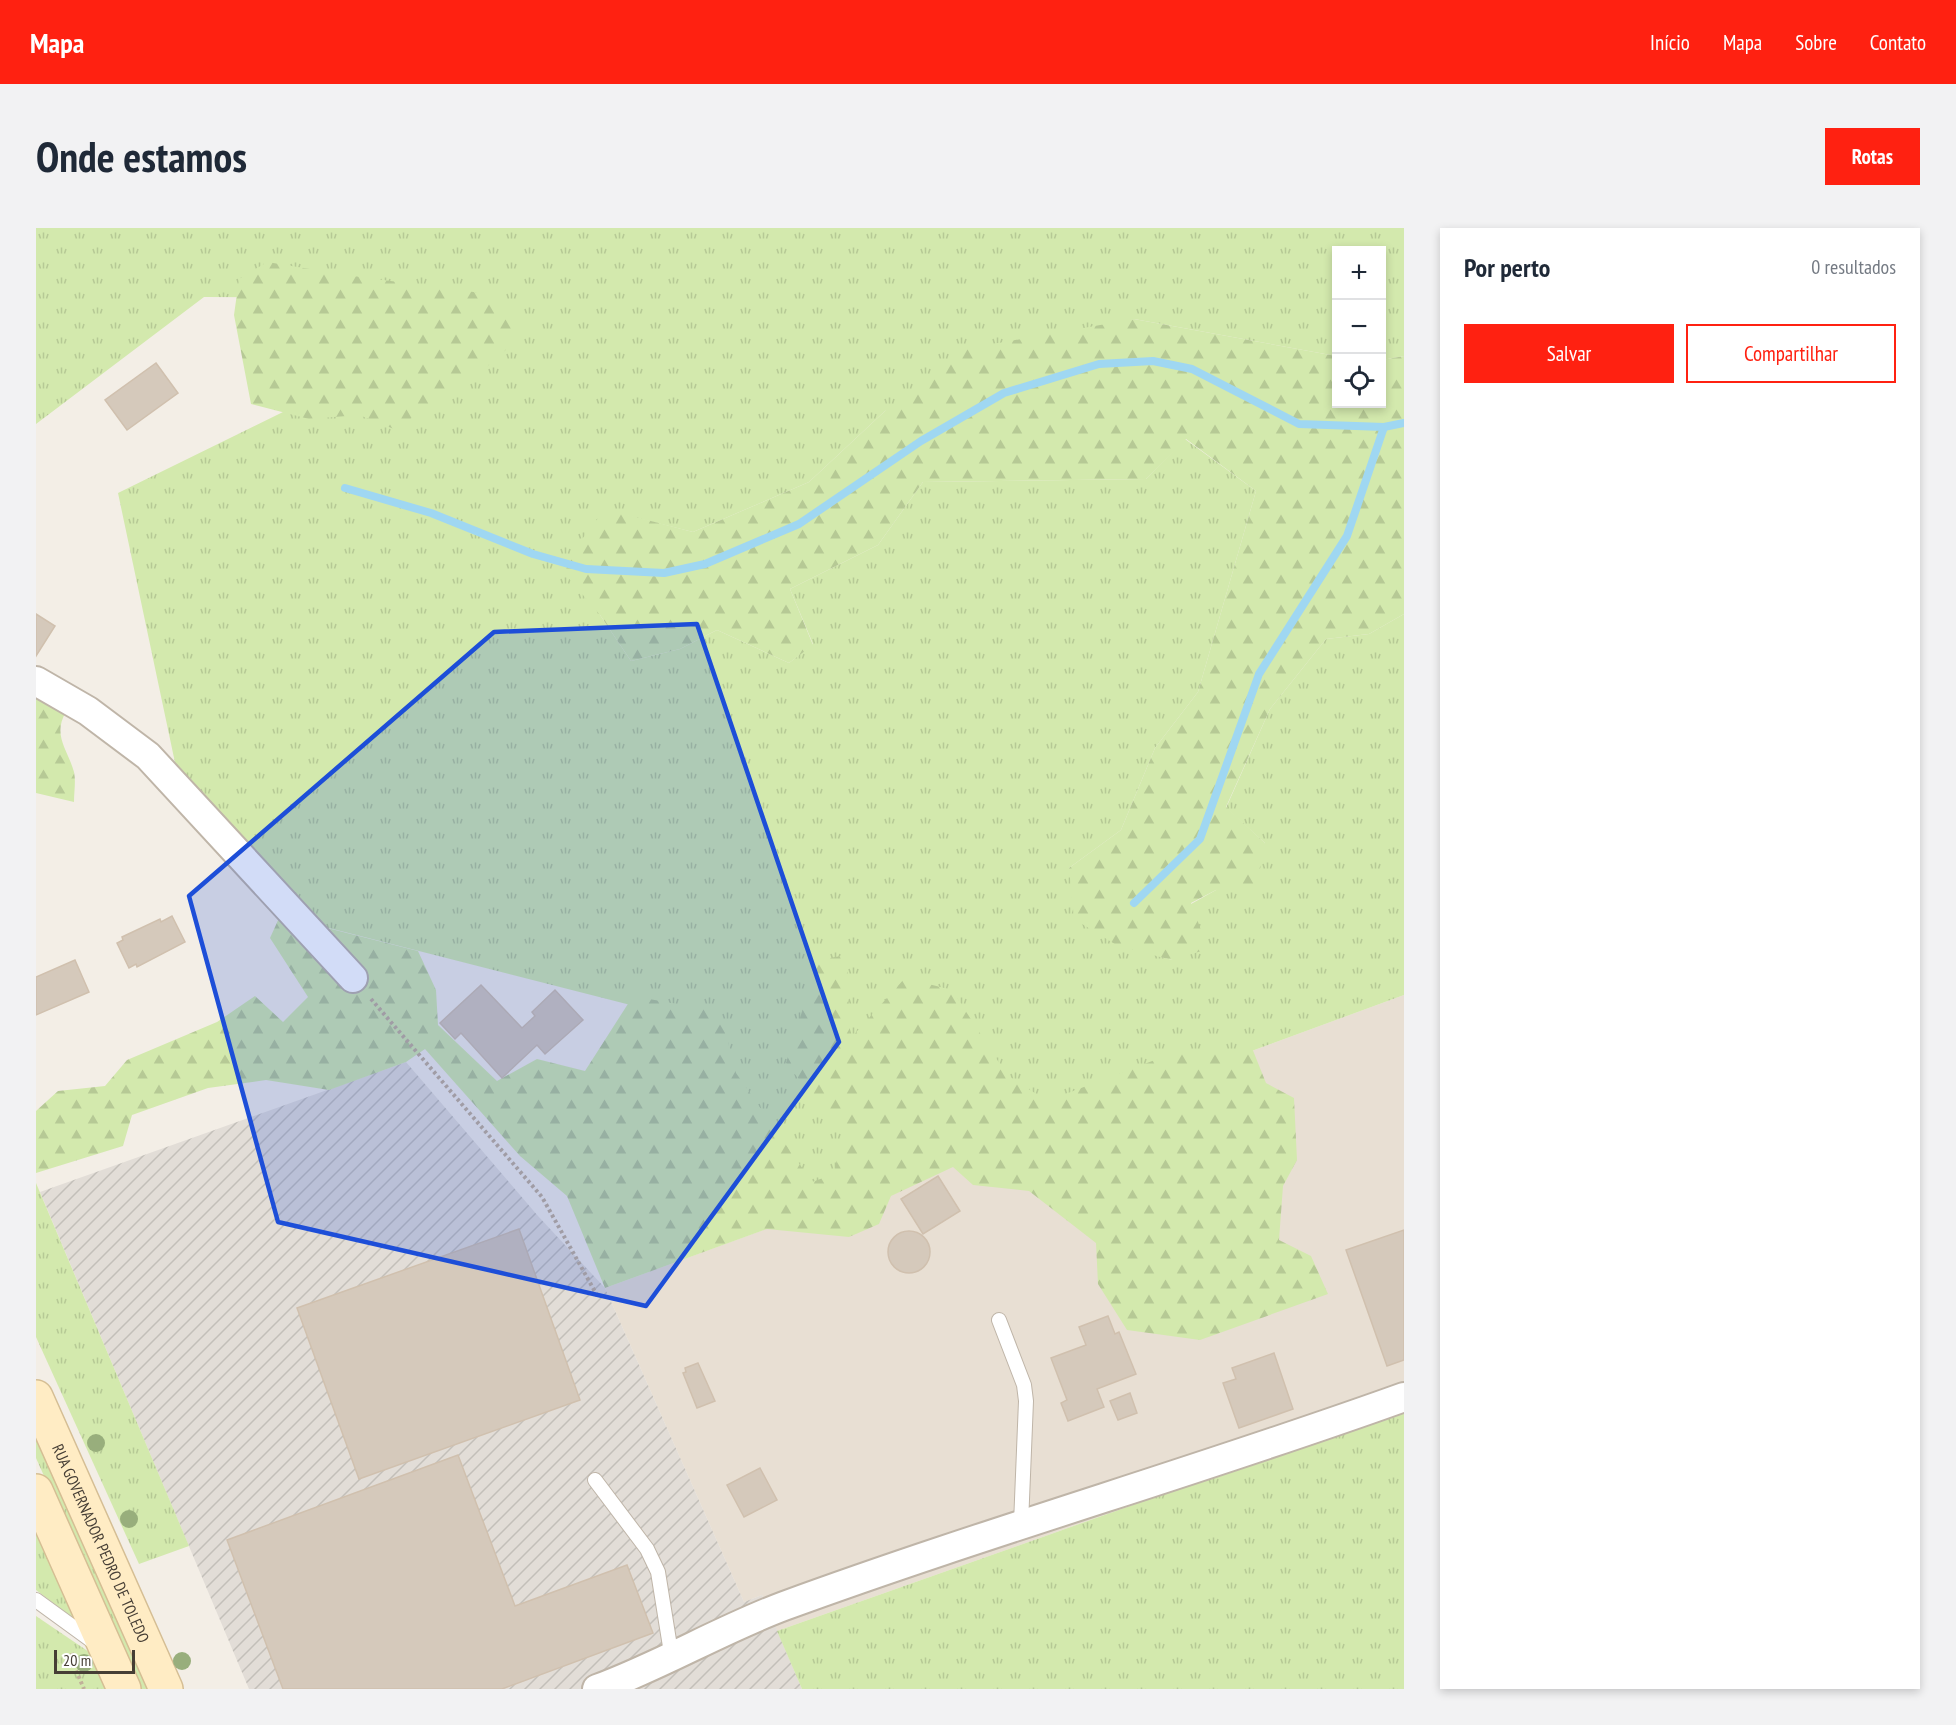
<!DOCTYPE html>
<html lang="pt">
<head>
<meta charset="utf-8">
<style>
	body { margin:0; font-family:"PT Sans Narrow",sans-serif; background:#f2f2f3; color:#1f2937 }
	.controls { position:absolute; right:18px; top:18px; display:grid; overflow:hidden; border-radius:0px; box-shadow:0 3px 9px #0003 }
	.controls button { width:54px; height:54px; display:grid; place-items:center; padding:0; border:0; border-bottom:2px solid #e0e1e3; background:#fff; color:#1f2937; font:30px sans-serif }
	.scale { position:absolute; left:18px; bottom:15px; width:81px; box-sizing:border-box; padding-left:6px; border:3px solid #463e35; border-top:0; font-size:16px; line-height:21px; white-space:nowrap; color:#463e35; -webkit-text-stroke:4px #fff; paint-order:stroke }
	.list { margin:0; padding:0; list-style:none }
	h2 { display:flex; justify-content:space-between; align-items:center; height:78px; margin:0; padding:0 24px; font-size:26px }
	h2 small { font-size:20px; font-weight:400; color:#747a83 }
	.actions { display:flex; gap:12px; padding:18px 24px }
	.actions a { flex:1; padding:14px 0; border:2px solid #ff2111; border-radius:0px; text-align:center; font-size:21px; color:#ff2111 }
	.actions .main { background:#ff2111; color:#fff }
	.icon { flex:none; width:33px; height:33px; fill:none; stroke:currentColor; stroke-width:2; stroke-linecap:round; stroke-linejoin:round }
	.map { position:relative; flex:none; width:1368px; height:1461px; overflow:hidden; border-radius:0px }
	header { display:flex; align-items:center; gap:36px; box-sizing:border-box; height:84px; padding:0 30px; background:#ff2111; color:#fff }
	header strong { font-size:28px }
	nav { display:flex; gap:33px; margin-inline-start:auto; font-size:21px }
	.intro { display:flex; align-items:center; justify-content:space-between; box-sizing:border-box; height:144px; padding:0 36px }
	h1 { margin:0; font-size:42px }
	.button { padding:15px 27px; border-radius:0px; background:#ff2111; color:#fff; font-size:21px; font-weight:700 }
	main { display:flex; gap:36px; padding:0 36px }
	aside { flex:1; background:#fff; border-radius:0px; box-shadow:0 3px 9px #0003 }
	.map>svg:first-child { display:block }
</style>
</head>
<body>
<header>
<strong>Mapa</strong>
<nav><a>Início</a><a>Mapa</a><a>Sobre</a><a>Contato</a></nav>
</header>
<div class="intro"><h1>Onde estamos</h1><a class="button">Rotas</a></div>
<main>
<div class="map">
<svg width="1368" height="1461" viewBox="0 0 1368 1461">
	<defs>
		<pattern id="industrial-furrows" width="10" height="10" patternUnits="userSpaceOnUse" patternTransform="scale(1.5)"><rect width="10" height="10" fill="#e2ddd7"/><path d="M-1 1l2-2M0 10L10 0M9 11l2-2" fill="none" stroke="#c3bfb9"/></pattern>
		<pattern id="grass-tufts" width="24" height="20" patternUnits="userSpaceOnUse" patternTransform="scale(1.5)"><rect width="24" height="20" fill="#d3e9ad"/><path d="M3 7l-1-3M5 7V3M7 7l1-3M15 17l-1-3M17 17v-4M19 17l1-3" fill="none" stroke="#b6c995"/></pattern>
		<pattern id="forest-firs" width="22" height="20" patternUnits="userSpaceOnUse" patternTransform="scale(1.5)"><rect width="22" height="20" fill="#d3e9ad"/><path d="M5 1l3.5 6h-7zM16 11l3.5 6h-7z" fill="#b6c995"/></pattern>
	</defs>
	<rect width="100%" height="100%" fill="#f3eee6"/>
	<path fill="#e8dfd3" d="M 1368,767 L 1368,1181 L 741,1403 L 726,1367 L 708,1374 L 569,1060 Z"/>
	<path fill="url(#industrial-furrows)" d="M 370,834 L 502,988 L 569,1060 L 708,1374 L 726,1367 L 766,1461 L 213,1461 L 4,964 Z"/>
	<g fill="url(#grass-tufts)">
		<path d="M 0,0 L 1368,0 L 1368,128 L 1346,132 L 1346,22 L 1300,22 L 1300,128 L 1098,91 L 849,183 L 773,254 L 657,304 L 569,282 L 564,387 L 595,433 L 644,421 L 681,402 L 753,435 L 777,416 L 754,361 L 842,317 L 887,254 L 1110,251 L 1149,211 L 1220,263 L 1162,464 L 1119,520 L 1085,602 L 1033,640 L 1113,725 L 1136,732 L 1155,676 L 1180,662 L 1229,615 L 1190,580 L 1234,481 L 1290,411 L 1333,406 L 1368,386 L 1368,767 L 775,985 L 669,796 L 285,698 L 141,544 L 82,265 L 359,129 L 330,70 L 168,69 L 0,196 Z"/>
		<path d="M 0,955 L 153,1318 L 103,1336 L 0,1109 Z"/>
		<path d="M 1368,1181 L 1368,1461 L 766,1461 L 741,1403 Z"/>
		<path d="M 0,1209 L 113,1461 L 103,1461 L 0,1230 Z"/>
		<path d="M 0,1300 L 41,1393 L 0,1362 Z"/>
		<path d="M 0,1388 L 59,1428 L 73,1461 L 0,1461 Z"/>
	</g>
	<g fill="url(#forest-firs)">
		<path d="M 231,34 L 317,48 L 460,67 L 490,100 C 455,143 405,172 358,201 L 323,187 L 273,191 L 215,176 L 198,87 L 203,51 Z"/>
		<path d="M 1098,91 L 1300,128 L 1300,176 L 1346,176 L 1346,132 L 1368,128 L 1368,386 L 1333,406 L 1290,411 L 1234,481 L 1190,579 L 1229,615 L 1221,657 L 1180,662 L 1155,675 L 1172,721 L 1136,732 L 1082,718 L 1038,691 L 1033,640 L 1085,602 L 1119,520 L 1162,464 L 1220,263 L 1150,211 L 1110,251 L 887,254 L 842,317 L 754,361 L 777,417 L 753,435 L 681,402 L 644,421 L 595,433 L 564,387 L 524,340 L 569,281 L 657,304 L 773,254 L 849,183 L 929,121 Z"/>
		<path d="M 0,467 L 30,484 C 16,507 32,522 38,544 C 40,553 38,564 38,574 L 0,565 Z"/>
		<path d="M 244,688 L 382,723 L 400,762 L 402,797 L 461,853 L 501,831 L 549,843 L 597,768 L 684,784 L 700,845 L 776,954 L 798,946 L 806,905 L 750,835 L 782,732 L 811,727 L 814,811 L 869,750 L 916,762 L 971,847 L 1011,873 L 1132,827 L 1216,820 L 1230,855 L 1258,870 L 1261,932 L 1247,958 L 1243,1012 L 1275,1028 L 1292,1066 L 1164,1112 L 1091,1102 L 1062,1056 L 1060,1015 L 993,963 L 937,957 L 917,939 L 855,968 L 843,996 L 813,1009 L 731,1001 L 569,1060 L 531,968 L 484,928 L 389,821 L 370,834 L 293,862 L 230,852 L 172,860 L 96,887 L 87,918 L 0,945 L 0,883 L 22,863 L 69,858 L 91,832 L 181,794 L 219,768 L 247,794 L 272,769 L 234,710 Z"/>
	</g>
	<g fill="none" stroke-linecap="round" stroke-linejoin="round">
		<g stroke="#9fd7f2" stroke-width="8">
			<path d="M 309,260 L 395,285 L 497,326 L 550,341 L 628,345 L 669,336 L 763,296 L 885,213 L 968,165 L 1063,136 L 1117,133 L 1156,141 L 1263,196 L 1348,199 L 1368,195"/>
			<path d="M 1098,675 L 1164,611 L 1223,446 L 1311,308 L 1348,199"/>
		</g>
	</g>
	<g fill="#d5c9bb" stroke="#d0c0ae" stroke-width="1.5">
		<path d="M 120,135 L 142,165 L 91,202 L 69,172 Z"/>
		<path d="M 0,386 L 19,398 L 0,428 Z"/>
		<path d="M 136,688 L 149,714 L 101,739 L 100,736 L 93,740 L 81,715 L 87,712 L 86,709 L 124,691 L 125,694 Z"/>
		<path d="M 39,732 L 53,764 L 0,787 L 0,749 Z"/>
		<path d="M 445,757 L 486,800 L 499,788 L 496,784 L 519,762 L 547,792 L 509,826 L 501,817 L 466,850 L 425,805 L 419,811 L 404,795 Z"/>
		<path d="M 902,948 L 924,983 L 887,1006 L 865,971 Z"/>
		<path d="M 483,1001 L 544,1172 L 323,1251 L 261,1080 Z"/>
		<path d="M 1368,1002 L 1368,1132 L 1351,1138 L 1310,1022 Z"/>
		<circle cx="873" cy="1024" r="21"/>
		<path d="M 1072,1088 L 1079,1106 L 1083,1104 L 1100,1146 L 1061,1161 L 1068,1179 L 1032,1193 L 1025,1175 L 1031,1172 L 1015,1130 L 1050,1117 L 1043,1099 Z"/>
		<path d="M 1238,1125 L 1257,1181 L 1203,1200 L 1187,1155 L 1200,1151 L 1196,1140 Z"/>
		<path d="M 662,1135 L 679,1173 L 661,1180 L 647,1145 L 650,1144 L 649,1140 Z"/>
		<path d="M 1094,1165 L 1101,1185 L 1082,1192 L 1074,1173 Z"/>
		<path d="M 422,1227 L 479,1378 L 591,1337 L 617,1405 L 466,1461 L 247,1461 L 191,1312 Z"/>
		<path d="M 724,1240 L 741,1272 L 708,1289 L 691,1257 Z"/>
	</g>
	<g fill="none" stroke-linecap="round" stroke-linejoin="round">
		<g stroke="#bfb5a8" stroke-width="16">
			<g id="lane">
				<path d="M 963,1092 L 988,1157 L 990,1173 L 985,1296"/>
				<path d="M 559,1252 L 611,1321 L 622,1344 L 636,1431"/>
				<path d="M 0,1372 L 59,1415"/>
			</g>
		</g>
		<g stroke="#bfb5a8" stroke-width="32">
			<g id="street">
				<path d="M 0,453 L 52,483 L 112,528 L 317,750"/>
				<path d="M 561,1461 C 626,1437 684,1402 748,1378 C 953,1303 1163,1243 1368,1169"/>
			</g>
		</g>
		<g stroke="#d5be94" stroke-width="36">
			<g id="secondary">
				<path id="s1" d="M 0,1169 L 130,1461"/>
				<path d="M 0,1263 L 88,1461"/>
			</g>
		</g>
		<g stroke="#c1b099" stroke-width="4" stroke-dasharray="3 3" stroke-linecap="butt">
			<path d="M 335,771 L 506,969 L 562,1069"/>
			<path d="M 36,1425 L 39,1440 L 48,1461"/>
		</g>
		<use href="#lane" stroke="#fff" stroke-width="14"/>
		<use href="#street" stroke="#fff" stroke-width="28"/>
		<use href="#secondary" stroke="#ffecc4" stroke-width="33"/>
	</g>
	<g fill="#98ae7c">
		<circle cx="60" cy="1215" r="9"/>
		<circle cx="93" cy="1291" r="9"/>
		<circle cx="146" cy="1433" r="9"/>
		<circle cx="48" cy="1435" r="9"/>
	</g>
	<path fill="#1d4ed8" fill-opacity="0.2" stroke="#1d4ed8" stroke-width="4.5" stroke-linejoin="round" d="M 661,396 L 803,814 L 610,1078 L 242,994 L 153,668 L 458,404 Z"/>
	<g text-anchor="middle" stroke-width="6" stroke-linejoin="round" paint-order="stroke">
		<g font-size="16" fill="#463e35" stroke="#fff">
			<text dy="6" stroke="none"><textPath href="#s1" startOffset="160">RUA GOVERNADOR PEDRO DE TOLEDO</textPath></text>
		</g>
	</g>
</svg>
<div class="controls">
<button>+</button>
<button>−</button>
<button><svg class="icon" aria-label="locate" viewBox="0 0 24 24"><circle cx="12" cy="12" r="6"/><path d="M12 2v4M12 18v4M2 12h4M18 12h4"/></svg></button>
</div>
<div class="scale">20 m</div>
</div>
<aside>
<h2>Por perto<small>0 resultados</small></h2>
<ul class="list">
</ul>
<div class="actions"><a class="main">Salvar</a><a>Compartilhar</a></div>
</aside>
</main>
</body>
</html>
